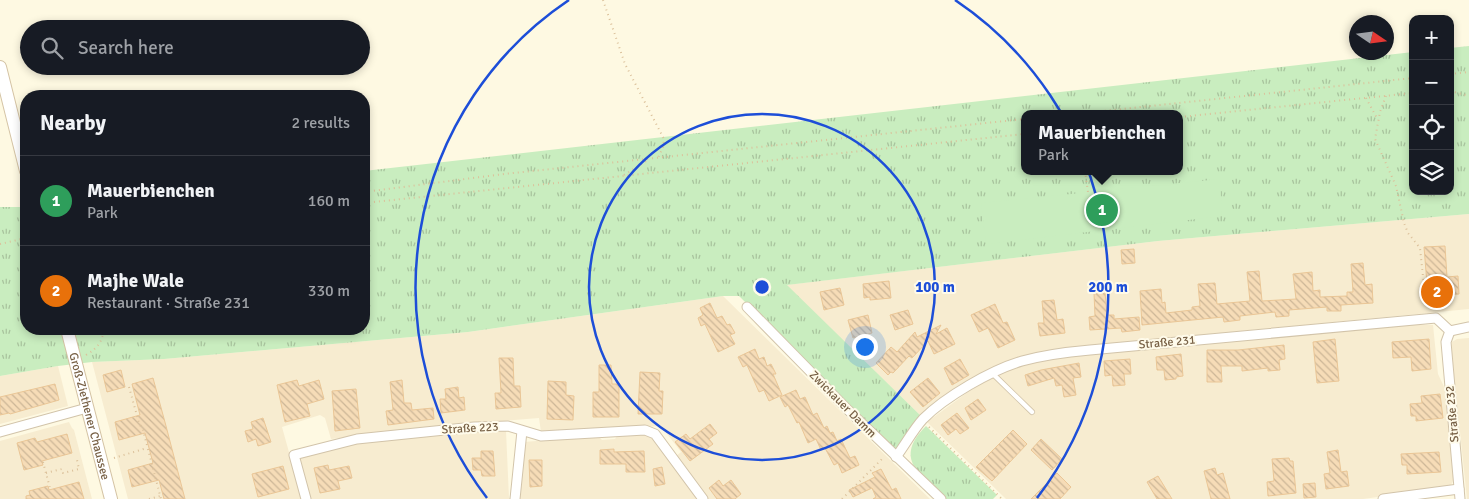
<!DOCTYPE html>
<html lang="en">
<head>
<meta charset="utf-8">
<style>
	body { margin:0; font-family:Signika,sans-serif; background:#242831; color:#f1f3f6 }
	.controls { position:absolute; right:15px; top:15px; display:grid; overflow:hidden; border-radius:10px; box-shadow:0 2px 8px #0003 }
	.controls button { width:45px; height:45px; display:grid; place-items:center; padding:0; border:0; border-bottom:1px solid #363941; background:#171b24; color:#f1f3f6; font:25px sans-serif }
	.compass { position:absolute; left:1349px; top:15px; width:45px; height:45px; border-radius:50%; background:#171b24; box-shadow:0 2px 8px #0003; rotate:103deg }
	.you { position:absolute; left:864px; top:346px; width:18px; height:18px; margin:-12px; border:4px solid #fff; border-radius:50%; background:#1a73e8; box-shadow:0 0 0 8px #1a73e833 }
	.badge { display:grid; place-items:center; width:32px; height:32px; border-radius:50%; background:#db2777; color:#fff; font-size:16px; font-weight:700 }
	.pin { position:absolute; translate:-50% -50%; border:2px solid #fff; box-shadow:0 1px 5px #0006 }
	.popup { position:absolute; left:1021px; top:110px; width:162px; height:65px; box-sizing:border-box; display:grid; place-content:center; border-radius:10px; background:#171b24; filter:drop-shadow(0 1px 4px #0005); font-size:16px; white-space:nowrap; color:#9ea1a6 }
	.popup b { font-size:19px; color:#f1f3f6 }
	.popup::after { content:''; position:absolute; left:50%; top:100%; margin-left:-10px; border:10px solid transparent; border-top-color:#171b24 }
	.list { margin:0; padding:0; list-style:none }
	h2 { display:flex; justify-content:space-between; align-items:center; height:65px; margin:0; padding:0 20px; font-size:21px }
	h2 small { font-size:16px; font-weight:400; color:#9ea1a6 }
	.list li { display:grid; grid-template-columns:32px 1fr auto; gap:15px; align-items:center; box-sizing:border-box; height:90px; padding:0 20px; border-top:1px solid #363941 }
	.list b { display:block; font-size:19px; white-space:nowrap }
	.list p { margin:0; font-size:16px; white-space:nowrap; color:#9ea1a6 }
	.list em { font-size:16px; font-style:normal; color:#9ea1a6 }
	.icon { flex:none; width:28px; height:28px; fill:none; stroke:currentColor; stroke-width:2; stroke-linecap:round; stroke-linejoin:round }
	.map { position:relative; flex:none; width:1469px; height:499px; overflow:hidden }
	.search { position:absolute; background:#171b24; box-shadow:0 2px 8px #0003; left:20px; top:20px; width:350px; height:55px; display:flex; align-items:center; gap:12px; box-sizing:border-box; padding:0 18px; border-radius:28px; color:#9ea1a6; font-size:19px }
	.panel { position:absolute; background:#171b24; box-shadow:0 2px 8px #0003; left:20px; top:90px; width:350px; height:245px; border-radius:20px }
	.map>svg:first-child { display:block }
</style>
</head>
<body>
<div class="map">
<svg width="1469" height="499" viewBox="0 0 1469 499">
	<defs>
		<pattern id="grass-tufts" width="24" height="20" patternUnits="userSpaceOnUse" patternTransform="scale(1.25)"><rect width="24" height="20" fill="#c9edbf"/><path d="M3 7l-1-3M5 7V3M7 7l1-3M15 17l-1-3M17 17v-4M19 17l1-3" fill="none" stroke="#a8c39d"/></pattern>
		<pattern id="building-back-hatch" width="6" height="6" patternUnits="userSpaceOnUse" patternTransform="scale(1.25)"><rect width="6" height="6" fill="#f6dcb7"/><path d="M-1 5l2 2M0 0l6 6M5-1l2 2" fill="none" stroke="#ccb697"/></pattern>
	</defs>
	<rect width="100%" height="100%" fill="#fef9e2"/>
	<g fill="#f7ecd0">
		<path d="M 1469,214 L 1469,309 L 1107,344 L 1062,350 L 1022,358 L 921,416 L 786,285 L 1158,241 Z"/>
		<path d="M 723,296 L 930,499 L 707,499 L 675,457 L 681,452 L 661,426 L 541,432 L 539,418 L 430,427 L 331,439 L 325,418 L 320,415 L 282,427 L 302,499 L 128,499 L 92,362 L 164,359 L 468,332 Z"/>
		<path d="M 1407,325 L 1433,325 L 1438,374 L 1446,391 L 1454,479 L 1450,487 L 1363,499 L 1006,499 L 927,422 L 968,392 L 999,373 L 1038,361 L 1082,355 Z"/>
		<path d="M 1469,338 L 1469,499 L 1467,499 L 1451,346 L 1452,342 L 1457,339 Z"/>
		<path d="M 58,366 L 68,406 L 0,424 L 0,376 Z"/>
		<path d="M 69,422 L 72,428 L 74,430 L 92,499 L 0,499 L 0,441 Z"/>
		<path d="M 477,430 L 506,431 L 509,498 L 511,499 L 309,499 L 298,459 L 364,441 Z"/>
		<path d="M 645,434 L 653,437 L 698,499 L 518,499 L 524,442 L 598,436 L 602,440 L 615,439 L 618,435 Z"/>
	</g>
	<g fill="url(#grass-tufts)" fill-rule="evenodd">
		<path d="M 1469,46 L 1469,214 L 1158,241 L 787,285 L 921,416 L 896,451 L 739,296 L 723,296 L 468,332 L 164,359 L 92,362 L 58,366 L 0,376 L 0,207 L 26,207 L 26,329 L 364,329 L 364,171 L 1413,52 L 1413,191 L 1450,191 L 1450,48 ZM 1024,114 L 1180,114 L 1180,171 L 1024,171 Z"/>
		<path d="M 926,426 L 997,495 L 993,499 L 945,499 C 920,474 893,459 926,426 Z"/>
	</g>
	<path fill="#c9edbf" d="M 1220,179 L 1222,216 L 986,244 L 981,203 Z"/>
	<g fill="url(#building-back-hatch)" stroke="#eac696">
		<path d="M 1445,246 L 1447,277 L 1458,276 L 1459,294 L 1428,296 L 1424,247 Z"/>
		<path d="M 1134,249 L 1135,263 L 1122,264 L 1121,250 Z"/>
		<path d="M 1363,263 L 1365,285 L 1372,284 L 1373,303 L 1341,305 L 1341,311 L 1327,311 L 1327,307 L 1289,310 L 1289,316 L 1276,317 L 1275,312 L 1240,316 L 1240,320 L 1224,322 L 1223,317 L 1142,325 L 1140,291 L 1161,289 L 1162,303 L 1165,302 L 1166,313 L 1192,310 L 1192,307 L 1200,306 L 1198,284 L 1215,283 L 1217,304 L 1250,301 L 1247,272 L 1259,271 L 1262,301 L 1296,299 L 1293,274 L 1312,272 L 1313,291 L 1320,290 L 1320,297 L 1347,296 L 1347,292 L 1353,292 L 1351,264 Z"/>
		<path d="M 889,281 L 891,298 L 870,300 L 870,297 L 864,298 L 863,284 Z"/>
		<path d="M 840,288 L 844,305 L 824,310 L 820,292 Z"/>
		<path d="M 1105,292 L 1107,315 L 1114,315 L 1114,319 L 1139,317 L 1140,330 L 1122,332 L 1121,328 L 1090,330 L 1089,317 L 1095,316 L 1094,293 Z"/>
		<path d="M 1054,300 L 1057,320 L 1063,319 L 1065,333 L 1040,336 L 1038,323 L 1044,323 L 1042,301 Z"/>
		<path d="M 710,303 L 717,318 L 722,316 L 727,325 L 730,324 L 735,333 L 730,335 L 735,344 L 718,352 L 705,324 L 701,326 L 698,318 L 703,315 L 700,308 Z"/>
		<path d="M 995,304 L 1003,323 L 1007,322 L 1015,340 L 998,348 L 988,328 L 979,332 L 971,315 Z"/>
		<path d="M 908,310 L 913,324 L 895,330 L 890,315 Z"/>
		<path d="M 868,315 L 872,333 L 853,338 L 848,320 Z"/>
		<path d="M 941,325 L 936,334 L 947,328 L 955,344 L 934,354 L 928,341 L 912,358 L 909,356 L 893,373 L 891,372 L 888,375 L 876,363 L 891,347 L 897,352 L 915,332 L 917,337 Z"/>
		<path d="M 1335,339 L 1339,381 L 1317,383 L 1313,342 Z"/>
		<path d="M 1429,339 L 1431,369 L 1412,371 L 1411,357 L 1393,358 L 1392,342 Z"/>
		<path d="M 1284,345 L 1285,359 L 1279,360 L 1280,370 L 1268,371 L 1268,368 L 1242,371 L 1242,366 L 1221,366 L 1222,382 L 1207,382 L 1207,350 L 1238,350 Z"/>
		<path d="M 755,349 L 759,359 L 764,357 L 767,366 L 771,364 L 776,374 L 773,374 L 782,395 L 769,401 L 764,390 L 759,392 L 747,365 L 743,367 L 738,357 Z"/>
		<path d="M 1181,354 L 1183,376 L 1176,377 L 1176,379 L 1165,380 L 1164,370 L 1157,370 L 1156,357 Z"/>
		<path d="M 499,358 L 513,358 L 514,386 L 520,386 L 521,407 L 496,409 L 495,393 L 501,393 Z"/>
		<path d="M 960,359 L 969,375 L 952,385 L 944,368 Z"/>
		<path d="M 1130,359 L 1131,374 L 1124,374 L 1125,385 L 1113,386 L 1112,375 L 1105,376 L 1104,361 Z"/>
		<path d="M 1079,363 L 1081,377 L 1073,378 L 1076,395 L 1064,397 L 1062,385 L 1056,386 L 1054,378 L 1028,386 L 1025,375 L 1041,370 Z"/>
		<path d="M 599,365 L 611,365 L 612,384 L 619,384 L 619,417 L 593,417 L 593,392 L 599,392 Z"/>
		<path d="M 121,370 L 125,387 L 107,392 L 103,375 Z"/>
		<path d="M 640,372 L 660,373 L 659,391 L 663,391 L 662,414 L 638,414 Z"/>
		<path d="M 153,378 L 166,426 L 185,499 L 164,499 L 159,480 L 132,487 L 128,470 L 153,463 L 145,433 L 119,440 L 115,422 L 140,415 L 132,384 Z"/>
		<path d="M 928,378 L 940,393 L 923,407 L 910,392 Z"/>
		<path d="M 297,380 L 299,386 L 319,380 L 324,399 L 307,404 L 310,416 L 285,422 L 277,385 Z"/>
		<path d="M 402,380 L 404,403 L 411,403 L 412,410 L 433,408 L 434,419 L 388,425 L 386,411 L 393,410 L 390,382 Z"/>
		<path d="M 548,381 L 566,382 L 566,395 L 574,396 L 573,420 L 547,419 Z"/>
		<path d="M 55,384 L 59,400 L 10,414 L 9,413 L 0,415 L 0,397 Z"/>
		<path d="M 458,387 L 459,398 L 464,397 L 465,410 L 441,413 L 440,399 L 446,399 L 445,389 Z"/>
		<path d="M 356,389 L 360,428 L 335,431 L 332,391 Z"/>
		<path d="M 796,390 L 800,399 L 805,397 L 813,415 L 817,413 L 824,428 L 827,426 L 830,433 L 833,432 L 837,441 L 841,439 L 850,458 L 855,456 L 859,465 L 842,473 L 838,463 L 834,465 L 825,448 L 821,450 L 816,439 L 808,443 L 799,422 L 797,423 L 788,405 L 785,407 L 780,397 Z"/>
		<path d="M 1440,394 L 1443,418 L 1416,421 L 1416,416 L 1411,416 L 1410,404 L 1422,403 L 1421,396 Z"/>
		<path d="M 978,399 L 986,410 L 971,420 L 965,408 Z"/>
		<path d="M 957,413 L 969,428 L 960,434 L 956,429 L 948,435 L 941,425 Z"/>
		<path d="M 263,418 L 271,442 L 258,446 L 256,439 L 248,442 L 245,431 L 253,429 L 251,422 Z"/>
		<path d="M 710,424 L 717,433 L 709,439 L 713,444 L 690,461 L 675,442 L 686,434 L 690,439 Z"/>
		<path d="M 1013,430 L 1027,444 L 992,481 L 976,467 Z"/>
		<path d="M 67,434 L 72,453 L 42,461 L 43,465 L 24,470 L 17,443 L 35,438 L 37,442 Z"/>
		<path d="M 1041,439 L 1062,459 L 1052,470 L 1031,450 Z"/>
		<path d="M 614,449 L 614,452 L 644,451 L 645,472 L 626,472 L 626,464 L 600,464 L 600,450 Z"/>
		<path d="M 1338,450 L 1341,472 L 1347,471 L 1349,486 L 1326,489 L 1324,474 L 1330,473 L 1327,452 Z"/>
		<path d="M 481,451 L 493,451 L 495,476 L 482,476 L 481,470 L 473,470 L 472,458 L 481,458 Z"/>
		<path d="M 1439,452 L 1441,472 L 1407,474 L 1407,465 L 1402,465 L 1401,454 Z"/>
		<path d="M 1289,458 L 1290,461 L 1293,461 L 1296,493 L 1268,496 L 1267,482 L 1274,481 L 1272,459 Z"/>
		<path d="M 529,460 L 542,460 L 542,486 L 530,487 Z"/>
		<path d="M 328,465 L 329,470 L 349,466 L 352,478 L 338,481 L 340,489 L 320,493 L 314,468 Z"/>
		<path d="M 283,466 L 289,489 L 258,497 L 252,474 Z"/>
		<path d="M 662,467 L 665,484 L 655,486 L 653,469 Z"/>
		<path d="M 1215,468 L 1217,475 L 1223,473 L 1230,499 L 1211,499 L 1204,471 Z"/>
		<path d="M 881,469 L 892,490 L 896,488 L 901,499 L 873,499 L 876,497 L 872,488 L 853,497 L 849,490 L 875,477 L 872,473 Z"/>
		<path d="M 1057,473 L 1071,487 L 1060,499 L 1031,499 Z"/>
		<path d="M 1158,476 L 1172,499 L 1157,499 L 1147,482 Z"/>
		<path d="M 719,480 L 723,486 L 731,480 L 741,494 L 735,499 L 717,499 L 709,488 Z"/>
		<path d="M 79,482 L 84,499 L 26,499 L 26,496 L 30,495 L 29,491 L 48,486 L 49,490 Z"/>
		<path d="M 1315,483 L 1316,497 L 1304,498 L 1303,484 Z"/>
	</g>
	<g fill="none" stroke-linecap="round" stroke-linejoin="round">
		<g stroke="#d2c4aa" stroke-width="6">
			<path id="lane" d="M 992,373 L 1032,412"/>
		</g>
		<g stroke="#d2c4aa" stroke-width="11">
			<g id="street">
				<path d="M 747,307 L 848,410 L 941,499"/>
				<path d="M 1450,331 L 1446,342 L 1460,499"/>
				<path d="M 0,432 L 87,408"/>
				<path d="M 896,457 C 905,445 913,430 923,419 C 945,397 991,370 1022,361 C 1044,355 1067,352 1090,350 L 1436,318 L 1450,331 L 1469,327"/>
				<path d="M 306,499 L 294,455 L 357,439 L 474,427 L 508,426 L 541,436 L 645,430 L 655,434 L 703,499"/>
				<path d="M 515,499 L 522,431"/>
				<path d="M 1383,499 L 1459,489"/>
			</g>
		</g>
		<g stroke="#d4c3a4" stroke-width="14">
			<g id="secondary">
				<path d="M 0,67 L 26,171"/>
				<path id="s1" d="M 67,329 L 111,499"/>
			</g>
		</g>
		<g stroke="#dbc09a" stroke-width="2" stroke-dasharray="1 4" stroke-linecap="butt">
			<path d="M 603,0 L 625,64 L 664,139 L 663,147 L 658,158"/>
			<path d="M 1450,74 L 1469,72"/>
			<path d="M 1450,91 L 1469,96"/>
			<path d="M 1386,96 L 1380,112 L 1375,139 L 1396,186 L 1404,223 L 1408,233 L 1420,248 L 1425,296 L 1428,301 L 1441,303 L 1442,309"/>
			<path d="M 1366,98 L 1378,120"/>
			<path d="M 1075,114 L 1413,78"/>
			<path d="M 1180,117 L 1413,93"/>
			<path d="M 1085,171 L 1088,192"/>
			<path d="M 624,175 L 648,160"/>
			<path d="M 364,192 L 504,174 L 1024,119"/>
			<path d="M 364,203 L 1024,134"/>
			<path d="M 0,244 L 26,238"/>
			<path d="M 86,355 C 98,348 102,342 104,329"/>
			<path d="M 129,387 L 139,423 L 143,430 L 161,499"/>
			<path d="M 929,427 L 1002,499"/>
			<path d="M 114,458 L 147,448"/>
			<path d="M 43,462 L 50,488"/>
			<path d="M 46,473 L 62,469 L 63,473 L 79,469 L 77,460"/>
			<path d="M 149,499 L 160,496"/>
			<path d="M 842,499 L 883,458"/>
		</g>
		<use href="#lane" stroke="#fff" stroke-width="4.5"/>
		<use href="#street" stroke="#fff" stroke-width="9"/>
		<use href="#secondary" stroke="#fff" stroke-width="12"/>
	</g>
	<g fill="none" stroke="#1d4ed8" stroke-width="2.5">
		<circle cx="762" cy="287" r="173"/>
		<path d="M487 498A346 346 0 0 1 569 0M955 0A346 346 0 0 1 1037 498"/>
	</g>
	<g text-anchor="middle" stroke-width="4" stroke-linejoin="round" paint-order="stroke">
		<g font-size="12" fill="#786146" stroke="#fffbea">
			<text transform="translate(1167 342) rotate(-5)" y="4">Straße 231</text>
			<text transform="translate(843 404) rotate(45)" y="4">Zwickauer Damm</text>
			<text transform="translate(1452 414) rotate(-95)" y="4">Straße 232</text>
			<text dy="4" stroke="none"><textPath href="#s1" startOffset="90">Groß-Ziethener Chaussee</textPath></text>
			<text transform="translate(470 428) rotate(-3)" y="4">Straße 223</text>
		</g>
	</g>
	<circle cx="762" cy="287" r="8" fill="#1d4ed8" stroke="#fffbea" stroke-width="2.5"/>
	<g font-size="15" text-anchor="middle" font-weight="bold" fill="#1d4ed8" stroke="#fffbea" stroke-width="4" stroke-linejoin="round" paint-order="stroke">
		<text x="935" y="292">100 m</text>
		<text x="1108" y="292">200 m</text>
	</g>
</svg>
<div class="controls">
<button>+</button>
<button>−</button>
<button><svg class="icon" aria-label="locate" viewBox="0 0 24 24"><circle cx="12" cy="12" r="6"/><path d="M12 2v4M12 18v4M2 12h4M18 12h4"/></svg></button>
<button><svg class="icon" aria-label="layers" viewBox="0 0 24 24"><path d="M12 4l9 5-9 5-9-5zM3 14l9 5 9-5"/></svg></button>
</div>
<svg class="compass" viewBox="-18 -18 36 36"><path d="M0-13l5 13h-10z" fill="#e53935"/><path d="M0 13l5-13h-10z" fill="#9ea1a6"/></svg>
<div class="you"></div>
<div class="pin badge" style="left:1102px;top:210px;background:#2e9e5b">1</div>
<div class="popup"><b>Mauerbienchen</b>Park</div>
<div class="pin badge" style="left:1437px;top:292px;background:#e8710a">2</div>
<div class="search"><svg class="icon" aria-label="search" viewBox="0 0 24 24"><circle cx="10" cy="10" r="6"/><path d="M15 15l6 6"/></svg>Search here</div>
<section class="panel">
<h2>Nearby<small>2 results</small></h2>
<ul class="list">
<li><span class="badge" style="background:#2e9e5b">1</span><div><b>Mauerbienchen</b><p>Park</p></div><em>160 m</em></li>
<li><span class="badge" style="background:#e8710a">2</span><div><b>Majhe Wale</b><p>Restaurant · Straße 231</p></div><em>330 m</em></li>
</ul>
</section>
</div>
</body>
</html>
